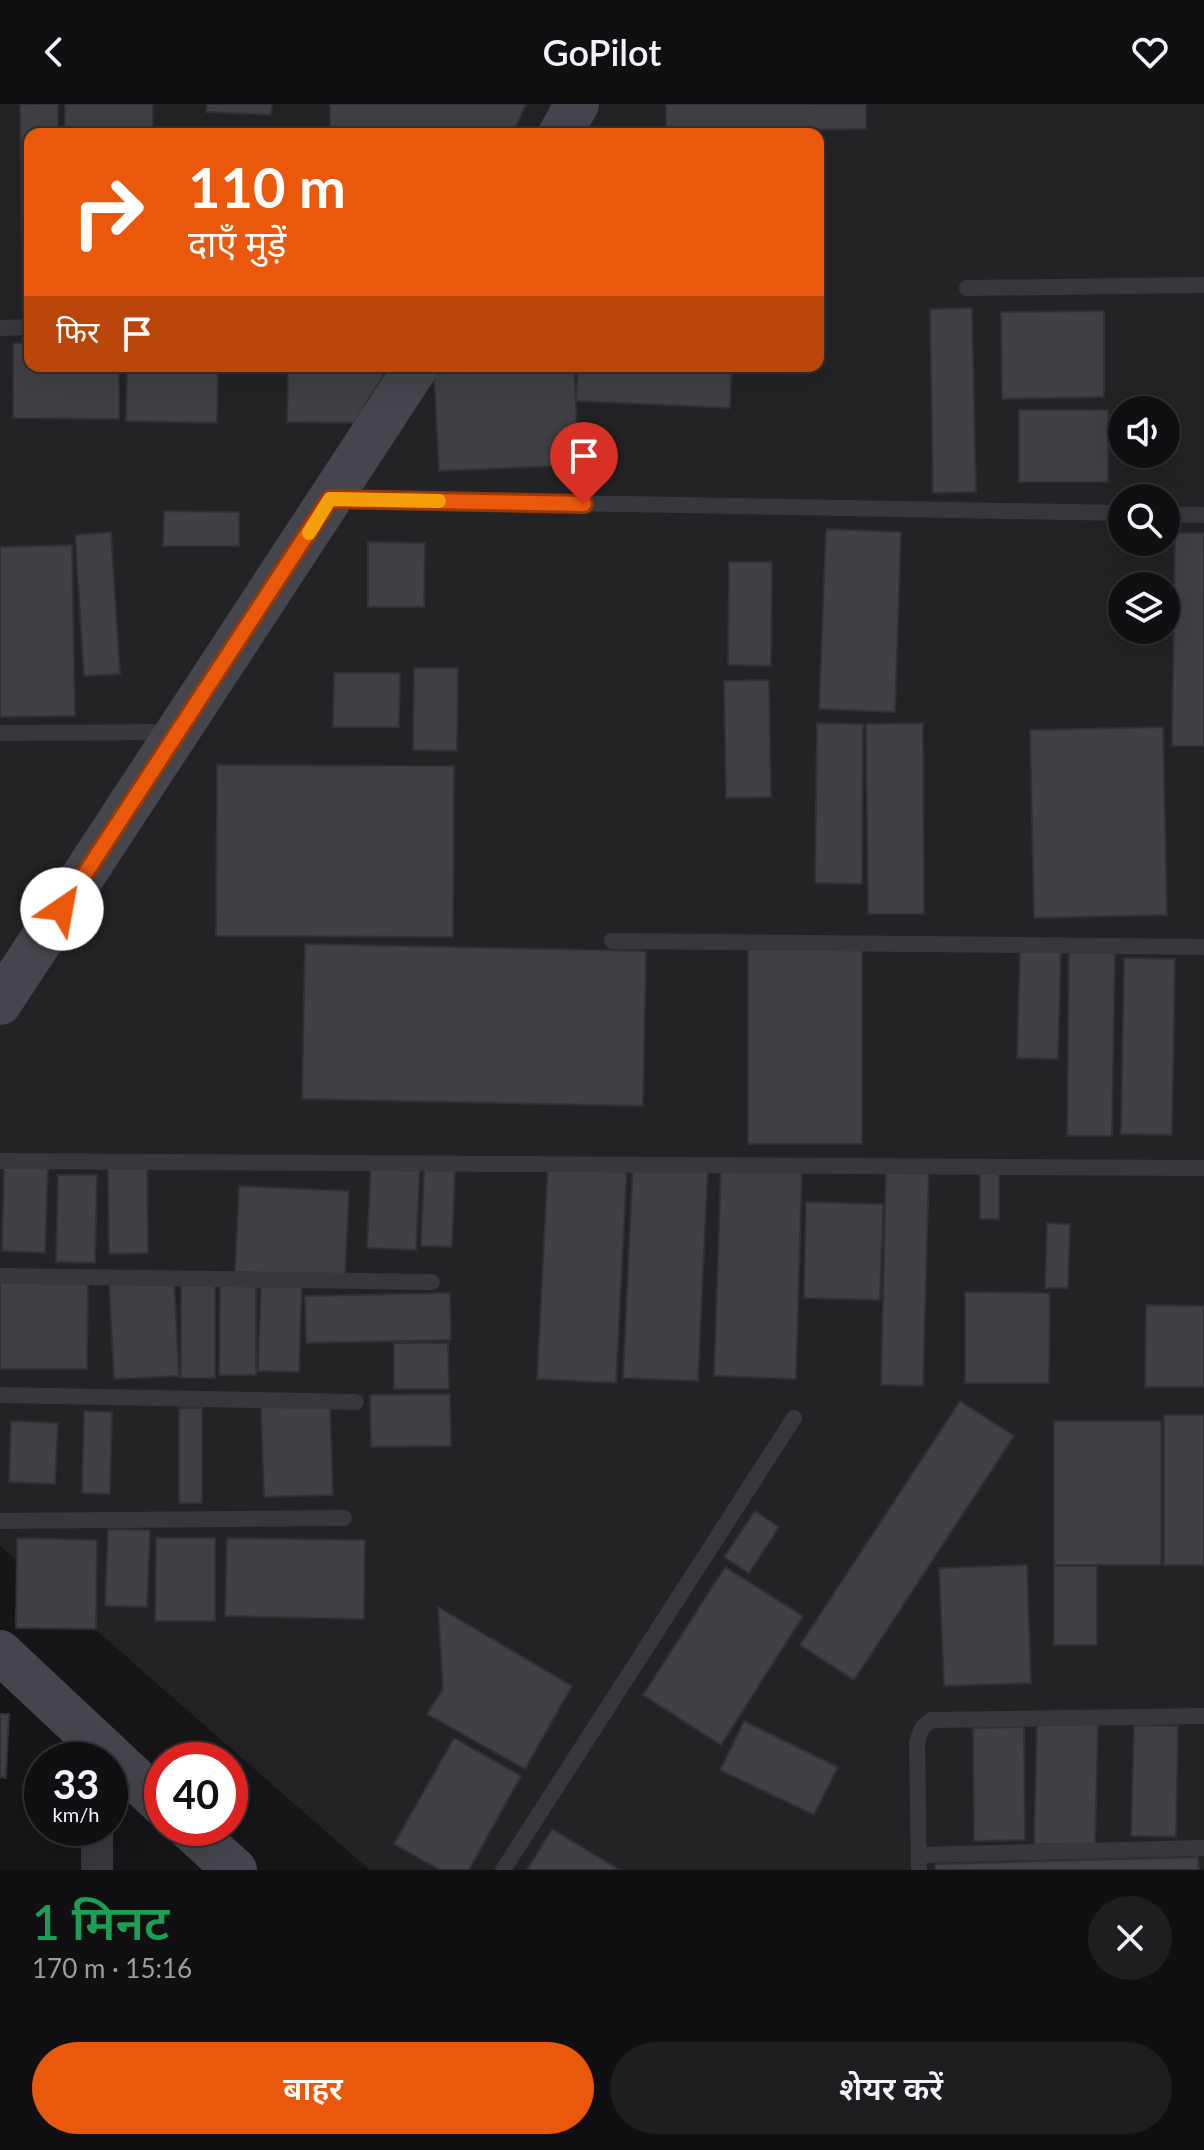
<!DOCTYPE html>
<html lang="hi">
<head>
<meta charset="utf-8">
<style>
  :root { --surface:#101012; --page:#1e1e20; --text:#f1f3f6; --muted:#9c9d9f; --line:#303032; --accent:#ea580c }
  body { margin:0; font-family:Lato,"Noto Sans Devanagari",sans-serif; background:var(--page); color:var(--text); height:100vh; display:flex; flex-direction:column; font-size:30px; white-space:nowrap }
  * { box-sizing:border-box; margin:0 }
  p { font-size:26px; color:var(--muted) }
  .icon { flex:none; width:44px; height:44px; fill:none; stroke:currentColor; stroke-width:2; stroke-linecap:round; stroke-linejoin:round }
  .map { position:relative; height:1766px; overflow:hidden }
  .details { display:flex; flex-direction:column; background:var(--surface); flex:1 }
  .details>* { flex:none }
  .hud { position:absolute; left:24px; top:24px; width:800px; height:244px; border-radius:16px; box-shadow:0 8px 32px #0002,0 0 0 2px var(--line); background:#ea580c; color:#fff; overflow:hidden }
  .controls { position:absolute; left:1108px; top:292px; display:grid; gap:16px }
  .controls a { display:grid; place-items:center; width:72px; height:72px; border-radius:50%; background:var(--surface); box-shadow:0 8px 32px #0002,0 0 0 2px var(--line); font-size:40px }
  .speed { position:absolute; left:24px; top:1638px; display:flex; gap:16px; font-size:40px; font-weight:700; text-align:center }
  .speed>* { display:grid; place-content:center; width:104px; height:104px; border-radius:50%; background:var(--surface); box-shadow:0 8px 32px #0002,0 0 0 2px var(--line); line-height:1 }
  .speed small { font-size:20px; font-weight:400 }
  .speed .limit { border:12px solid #d22; background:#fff; color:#111 }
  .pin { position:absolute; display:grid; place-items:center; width:68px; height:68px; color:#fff; margin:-82px -34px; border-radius:50% 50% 50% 0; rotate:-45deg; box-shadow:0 0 8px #0007 }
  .pin .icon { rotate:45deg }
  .me { position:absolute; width:88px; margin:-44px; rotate:33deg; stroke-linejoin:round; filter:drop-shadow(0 0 6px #0008) }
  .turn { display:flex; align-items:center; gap:28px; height:168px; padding:0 32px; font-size:36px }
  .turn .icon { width:104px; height:104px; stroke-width:2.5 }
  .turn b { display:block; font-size:56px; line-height:68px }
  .then { display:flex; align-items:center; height:76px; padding:0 32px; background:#0003; gap:16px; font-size:30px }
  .round { display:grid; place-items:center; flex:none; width:84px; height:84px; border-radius:42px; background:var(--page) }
  .overview { display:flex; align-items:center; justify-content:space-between; height:136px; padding:0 32px }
  h1 { font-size:48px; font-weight:600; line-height:60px; color:#1e9e55 }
  .primary-button { display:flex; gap:16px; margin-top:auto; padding:16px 32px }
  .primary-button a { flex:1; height:92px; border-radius:48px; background:var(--accent); color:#fff; font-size:32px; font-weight:600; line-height:92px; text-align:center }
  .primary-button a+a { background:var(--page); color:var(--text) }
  header { display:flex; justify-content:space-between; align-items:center; height:104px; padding:0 32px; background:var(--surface); font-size:36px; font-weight:600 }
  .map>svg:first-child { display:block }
  .built { fill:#232225; fill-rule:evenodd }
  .building { fill:#414145; stroke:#313034; stroke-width:2 }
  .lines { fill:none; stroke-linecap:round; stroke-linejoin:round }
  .lane { stroke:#37383d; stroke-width:16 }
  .street { stroke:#37383d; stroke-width:32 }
  .secondary { stroke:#45464d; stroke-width:44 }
  .route-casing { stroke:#983908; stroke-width:20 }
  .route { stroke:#ea580c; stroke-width:14 }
  .slow { stroke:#f59e0b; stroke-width:14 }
</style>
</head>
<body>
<header><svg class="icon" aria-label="back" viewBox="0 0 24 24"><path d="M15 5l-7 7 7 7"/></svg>GoPilot<svg class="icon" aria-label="heart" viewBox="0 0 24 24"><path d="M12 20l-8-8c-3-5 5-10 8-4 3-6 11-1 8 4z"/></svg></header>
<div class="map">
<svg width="1204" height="1766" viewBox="0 0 1204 1766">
  <rect width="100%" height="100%" fill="#161618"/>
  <path class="built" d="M0,0H1204V1766H370L0,1442ZM30,30H818V262H30ZM1122,306H1166V350H1122ZM1122,394H1166V438H1122ZM1122,482H1166V526H1122Z"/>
  <g class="building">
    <polygon points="20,0 58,0 58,30 30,30 30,141 22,141"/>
    <rect x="65" y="0" width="88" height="30"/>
    <polygon points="207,0 272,0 271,11 206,8"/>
    <polygon points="330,0 526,0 513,30 330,30"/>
    <polygon points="666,0 866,0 866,25 666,28"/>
    <polygon points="972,204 976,388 933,389 930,205"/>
    <polygon points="1104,207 1104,293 1002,295 1001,208"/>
    <polygon points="13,239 30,239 30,262 119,262 119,315 13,314"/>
    <polygon points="127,262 218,262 217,319 126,317"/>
    <polygon points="288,262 389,262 354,319 287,318"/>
    <polygon points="542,262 574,262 579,361 439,367 434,270"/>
    <polygon points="578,262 732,262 730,304 576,297"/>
    <rect x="1019" y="306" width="89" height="72"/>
    <polygon points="164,407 239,408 239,442 163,442"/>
    <polygon points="826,425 901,428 895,608 819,605"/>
    <polygon points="111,428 120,570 84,572 75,431"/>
    <polygon points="1175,429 1204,429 1204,642 1172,642"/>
    <polygon points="368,438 425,439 424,503 368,503"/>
    <polygon points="72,441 75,612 0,613 0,443"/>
    <polygon points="729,458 772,458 771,562 728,561"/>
    <polygon points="414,564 458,564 457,647 413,646"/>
    <polygon points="334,569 400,569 399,623 333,623"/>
    <polygon points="769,576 771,693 726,694 724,577"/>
    <polygon points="817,619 863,620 862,780 815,779"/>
    <polygon points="923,619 924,810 868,810 866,620"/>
    <polygon points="1163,623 1167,811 1034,814 1030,626"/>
    <polygon points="217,661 454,662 453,833 216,832"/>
    <polygon points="305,840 646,847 643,1002 302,995"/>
    <rect x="748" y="840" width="114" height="200"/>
    <polygon points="1020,842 1061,844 1058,955 1017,954"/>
    <polygon points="1069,845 1115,845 1112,1032 1067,1032"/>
    <polygon points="1124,854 1175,855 1172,1031 1121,1030"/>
    <polygon points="371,1057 420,1059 416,1146 367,1144"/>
    <polygon points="633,1057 708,1061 698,1277 623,1274"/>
    <polygon points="548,1058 627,1062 616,1279 537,1275"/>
    <polygon points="147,1060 148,1149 109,1150 108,1061"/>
    <polygon points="4,1061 48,1063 45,1149 2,1147"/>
    <polygon points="721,1063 802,1065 796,1275 714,1272"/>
    <polygon points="886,1063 929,1064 923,1282 881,1281"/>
    <polygon points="424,1065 455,1066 452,1143 421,1142"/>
    <rect x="980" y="1067" width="19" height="48"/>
    <polygon points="58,1071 97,1071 95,1159 56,1158"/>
    <polygon points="239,1082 349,1087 345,1173 235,1168"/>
    <polygon points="806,1098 883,1100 880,1196 804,1194"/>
    <polygon points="1047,1119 1070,1120 1068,1184 1045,1184"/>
    <polygon points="174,1176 179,1272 114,1275 109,1179"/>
    <rect x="181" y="1176" width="34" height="98"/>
    <polygon points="261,1177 302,1178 299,1268 258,1267"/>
    <polygon points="0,1178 88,1178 87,1265 0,1265"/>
    <polygon points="220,1178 256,1178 256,1271 219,1271"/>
    <polygon points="965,1188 1050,1189 1049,1279 965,1279"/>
    <polygon points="450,1189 451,1236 306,1239 305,1192"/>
    <polygon points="1146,1201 1204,1202 1204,1283 1145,1283"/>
    <polygon points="394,1239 448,1239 449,1285 394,1285"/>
    <polygon points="450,1290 451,1342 371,1343 370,1291"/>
    <polygon points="960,1297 1014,1332 854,1576 800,1541"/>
    <polygon points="330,1301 333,1391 264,1393 261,1303"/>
    <rect x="179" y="1304" width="23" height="95"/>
    <polygon points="84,1307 112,1308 110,1390 82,1389"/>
    <rect x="1164" y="1311" width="40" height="150"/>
    <polygon points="11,1317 58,1319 55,1380 9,1378"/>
    <rect x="1054" y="1317" width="107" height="144"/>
    <polygon points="755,1407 779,1423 749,1469 724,1453"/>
    <polygon points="108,1425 150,1426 147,1503 105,1502"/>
    <polygon points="17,1434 97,1436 96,1525 16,1524"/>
    <polygon points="156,1434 215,1434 215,1517 155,1517"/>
    <polygon points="227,1434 365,1436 364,1515 225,1512"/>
    <polygon points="1027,1461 1031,1579 944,1582 939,1464"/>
    <rect x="1054" y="1462" width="43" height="79"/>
    <polygon points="725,1463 803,1512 721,1641 643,1591"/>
    <polygon points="438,1503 572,1582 525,1665 427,1610 443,1585"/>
    <polygon points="0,1610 9,1610 6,1674 0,1673"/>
    <polygon points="744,1617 838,1663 814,1711 720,1666"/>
    <polygon points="1037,1618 1098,1620 1095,1741 1034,1740"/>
    <polygon points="1134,1621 1178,1622 1176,1733 1131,1732"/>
    <polygon points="1024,1623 1025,1736 974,1737 973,1624"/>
    <polygon points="454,1634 521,1672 469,1766 440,1766 394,1740"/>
    <polygon points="552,1725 620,1766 527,1766"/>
    <polygon points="1198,1753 1199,1766 935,1766 935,1760"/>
  </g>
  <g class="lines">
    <g class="lane">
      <polyline points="967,184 1204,181"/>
      <polyline points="0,224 30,223"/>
      <polyline points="336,395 1122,409"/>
      <polyline points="1166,410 1204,411"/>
      <polyline points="0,629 173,628"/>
      <polyline points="612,837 1204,843"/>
      <polyline points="0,1057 1204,1064"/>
      <polyline points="0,1172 432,1178"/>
      <polyline points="0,1291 356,1298"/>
      <polyline points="0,1417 344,1414"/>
      <polyline points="919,1751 1204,1744"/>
      <polyline points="503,1766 794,1314"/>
      <polyline points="919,1766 917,1638 922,1624 931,1616 1204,1612"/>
    </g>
    <polyline class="street" points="97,1724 97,1766"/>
    <g class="secondary">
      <polyline points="560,30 577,0"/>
      <polyline points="0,899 417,262"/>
      <polyline points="0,1548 162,1700"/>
      <polyline points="189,1724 235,1766"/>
    </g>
  </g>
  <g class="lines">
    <defs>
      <polyline id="route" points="62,805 330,395 584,400"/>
    </defs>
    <use href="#route" class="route-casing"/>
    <use href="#route" class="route"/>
    <polyline class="slow" points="309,429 330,395 439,397"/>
  </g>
</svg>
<div class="controls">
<a><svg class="icon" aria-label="sound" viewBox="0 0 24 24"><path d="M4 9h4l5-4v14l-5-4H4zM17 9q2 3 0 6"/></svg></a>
<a><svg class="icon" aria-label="search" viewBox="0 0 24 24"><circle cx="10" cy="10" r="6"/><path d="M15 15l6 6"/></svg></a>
<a><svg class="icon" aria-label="layers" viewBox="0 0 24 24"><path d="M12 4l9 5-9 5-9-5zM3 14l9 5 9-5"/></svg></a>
</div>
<div class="speed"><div>33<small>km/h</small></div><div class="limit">40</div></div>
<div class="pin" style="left:584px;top:400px;background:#d93025"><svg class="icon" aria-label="arrive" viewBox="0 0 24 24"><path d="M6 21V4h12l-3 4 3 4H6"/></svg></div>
<svg class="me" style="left:62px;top:805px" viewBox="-20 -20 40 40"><circle r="19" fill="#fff"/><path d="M0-13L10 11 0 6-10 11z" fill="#ea580c"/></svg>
<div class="hud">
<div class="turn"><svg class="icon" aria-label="right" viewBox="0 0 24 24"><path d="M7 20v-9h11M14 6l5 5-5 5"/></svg><div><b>110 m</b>दाएँ मुड़ें</div></div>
<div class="then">फिर<svg class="icon" aria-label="arrive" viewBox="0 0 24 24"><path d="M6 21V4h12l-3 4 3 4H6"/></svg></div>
</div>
</div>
<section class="details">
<div class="overview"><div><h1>1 मिनट</h1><p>170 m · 15:16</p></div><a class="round"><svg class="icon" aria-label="close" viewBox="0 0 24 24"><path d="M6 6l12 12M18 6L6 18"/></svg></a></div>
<div class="primary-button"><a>बाहर</a><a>शेयर करें</a></div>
</section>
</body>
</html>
